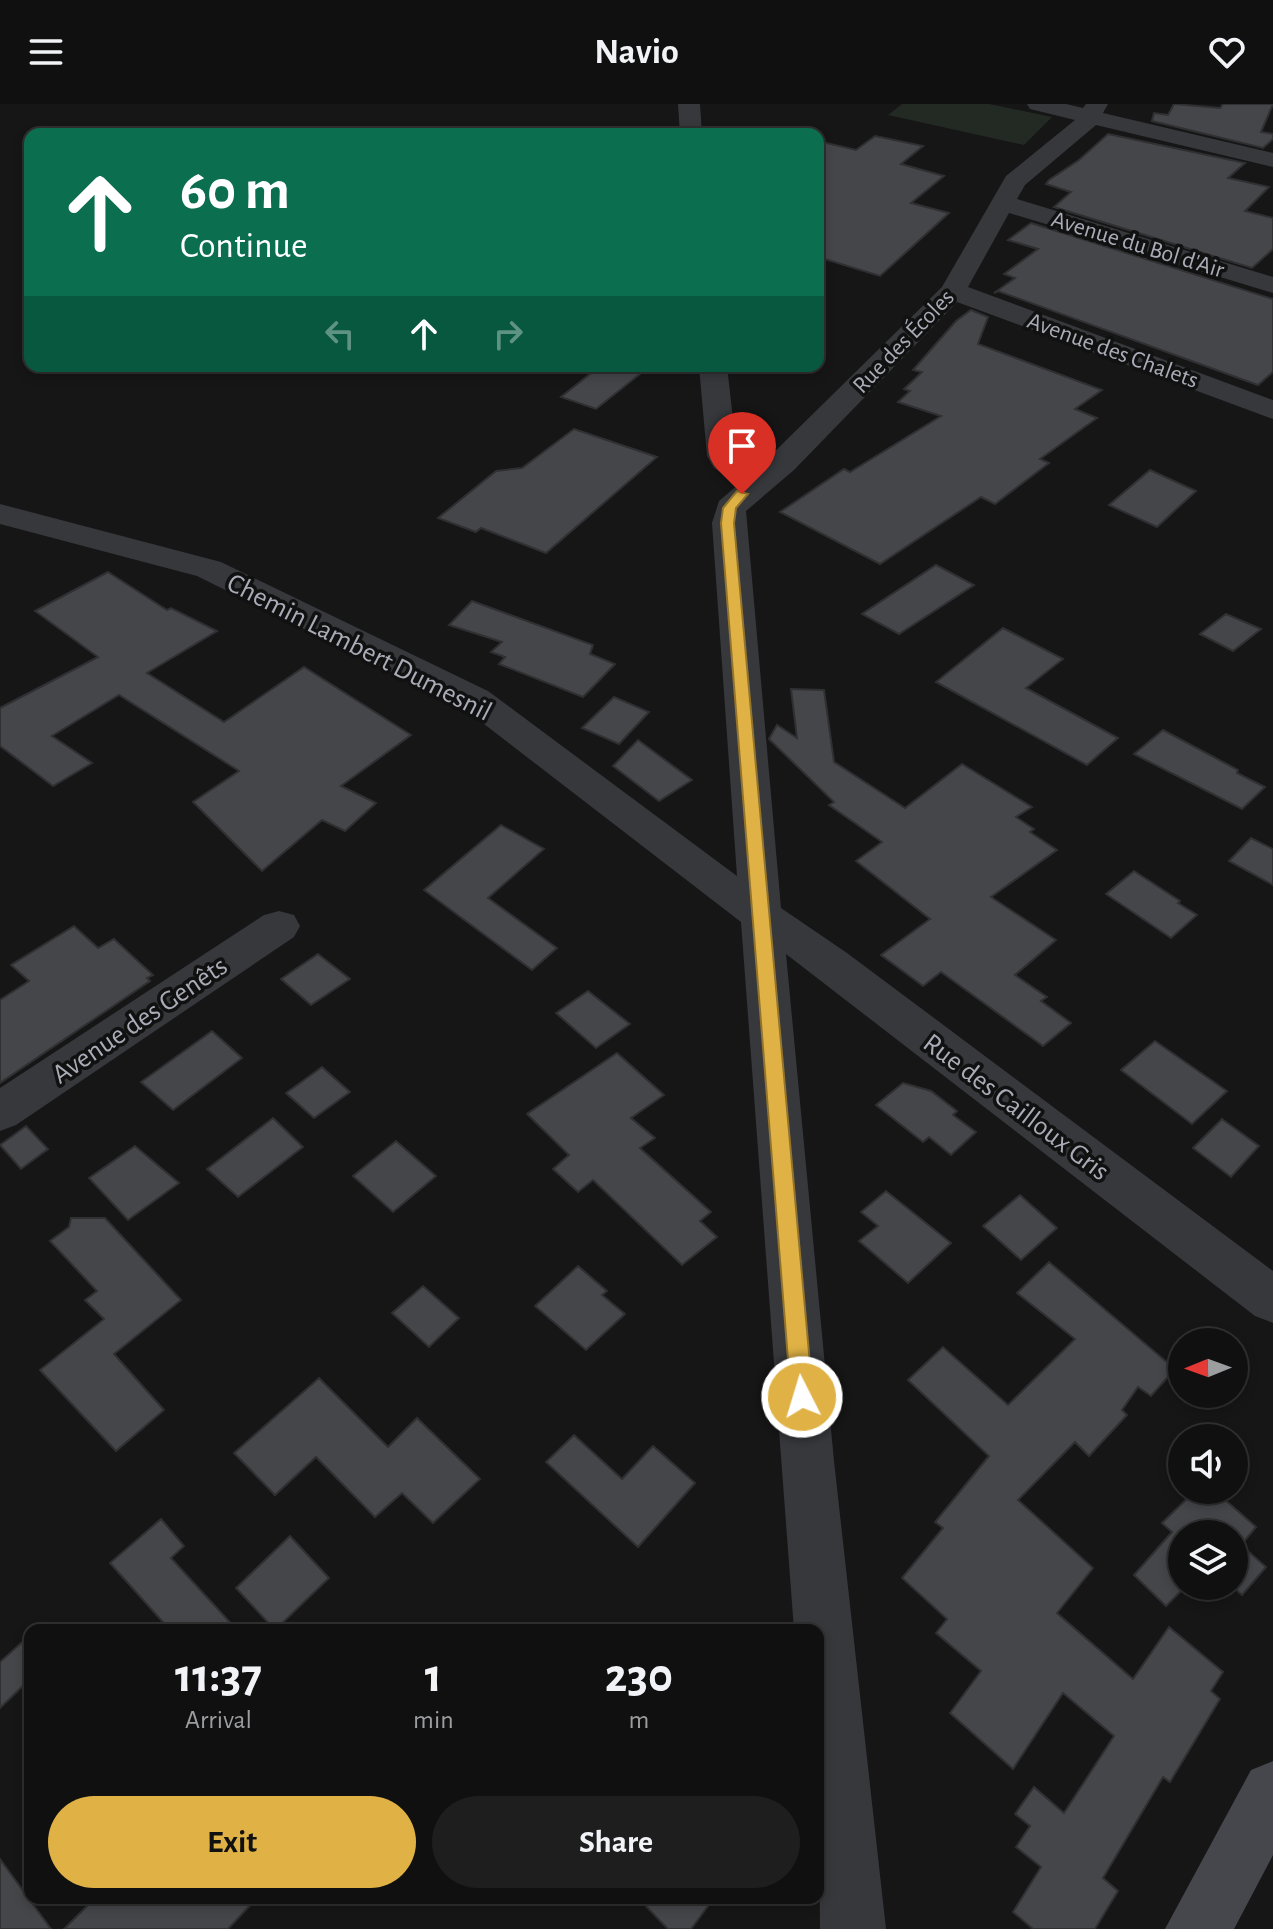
<!DOCTYPE html>
<html lang="en">
<head>
<meta charset="utf-8">
<style>
  :root { --surface:#101011; --page:#1e1e1f; --text:#f1f3f6; --muted:#9c9d9f; --line:#303031; --accent:#e0b245 }
  body { margin:0; font-family:"Alegreya Sans",sans-serif; background:var(--page); color:var(--text); height:100vh; display:flex; flex-direction:column; font-size:30px; white-space:nowrap }
  * { box-sizing:border-box; margin:0 }
  p { font-size:26px; color:var(--muted) }
  .icon { flex:none; width:44px; height:44px; fill:none; stroke:currentColor; stroke-width:2; stroke-linecap:round; stroke-linejoin:round }
  .map { position:relative; flex:1; overflow:hidden }
  .panel { position:absolute; left:24px; top:1520px; width:800px; height:280px; display:flex; flex-direction:column; background:var(--surface); border-radius:16px; box-shadow:0 4px 12px #0003,0 0 0 2px var(--line) }
  .panel>* { flex:none }
  .banner { position:absolute; left:24px; top:24px; width:800px; height:244px; border-radius:16px; box-shadow:0 4px 12px #0003,0 0 0 2px var(--line); background:#0b6e4f; color:#fff; overflow:hidden }
  .needle { width:52px; rotate:269deg }
  .controls { position:absolute; left:1168px; top:1224px; display:grid; gap:16px }
  .controls a { display:grid; place-items:center; width:80px; height:80px; border-radius:50%; background:var(--surface); box-shadow:0 4px 12px #0003,0 0 0 2px var(--line); font-size:40px }
  .pin { position:absolute; display:grid; place-items:center; width:68px; height:68px; color:#fff; margin:-82px -34px; border-radius:50% 50% 50% 0; rotate:-45deg; box-shadow:0 0 8px #0007 }
  .pin .icon { rotate:45deg }
  .me { position:absolute; width:88px; margin:-44px; rotate:355deg; stroke-linejoin:round; filter:drop-shadow(0 0 6px #0008) }
  .turn { display:flex; align-items:center; gap:28px; height:168px; padding:0 24px; font-size:36px }
  .turn .icon { width:104px; height:104px; stroke-width:2.5 }
  .turn b { display:block; font-size:56px; line-height:68px }
  .lanes { display:flex; align-items:center; height:76px; padding:0 24px; background:#0003; justify-content:center; gap:40px; direction:ltr }
  .lanes .off { opacity:.35 }
  .eta { display:flex; justify-content:space-evenly; align-items:center; height:136px; text-align:center }
  .eta b { font-size:48px; font-weight:700; line-height:56px }
  .cta { display:flex; gap:16px; margin-top:auto; padding:16px 24px }
  .cta a { flex:1; height:92px; border-radius:48px; background:var(--accent); color:#111; font-size:32px; font-weight:700; line-height:92px; text-align:center }
  .cta a+a { background:var(--page); color:var(--text) }
  header { display:flex; justify-content:space-between; align-items:center; height:104px; padding:0 24px; background:var(--surface); font-size:36px; font-weight:700 }
  .map>svg:first-child { display:block }
  .green { fill:#222a23 }
  .building { fill:#45464a; stroke:#303033; stroke-width:2 }
  .lines { fill:none; stroke-linecap:round; stroke-linejoin:round }
  .street { fill:#37383c; fill-rule:evenodd }
  .secondary { fill:#45474c; fill-rule:evenodd }
  .route { fill:#e0b245; stroke:#92742d; stroke-width:2 }
  .labels { text-anchor:middle; stroke-width:7; stroke-linejoin:round; paint-order:stroke }
  .far-street-label { font-size:24px; fill:#a9acb6; stroke:#111112 }
  .street-label { font-size:28px; fill:#a9acb6; stroke:#111112 }
</style>
</head>
<body>
<header><svg class="icon" aria-label="menu" viewBox="0 0 24 24"><path d="M4 6h16M4 12h16M4 18h16"/></svg>Navio<svg class="icon" aria-label="heart" viewBox="0 0 24 24"><path d="M12 20l-8-8c-3-5 5-10 8-4 3-6 11-1 8 4z"/></svg></header>
<div class="map">
<svg width="1273" height="1825" viewBox="0 0 1273 1825">
  <rect width="100%" height="100%" fill="#161617"/>
  <polygon class="green" points="902,0 989,0 1052,13 1024,41 888,11"/>
  <g class="building">
    <polygon points="1174,0 1220,4 1223,0 1273,0 1261,28 1273,30 1273,35 1263,44 1152,17 1154,9 1168,11"/>
    <polygon points="1108,30 1245,59 1228,74 1269,83 1245,107 1273,114 1273,145 1252,164 1054,103 1071,88 1046,80 1049,76 1079,56"/>
    <polygon points="875,32 923,42 901,60 944,72 911,99 949,109 880,172 818,153 818,37 856,46"/>
    <polygon points="1031,119 1273,195 1273,268 1258,281 998,187 994,189 1015,174 1004,170 1038,145 1008,136"/>
    <polygon points="971,206 988,213 978,240 1102,286 1075,305 1097,314 1040,355 1049,359 995,400 981,393 880,460 780,408 844,365 850,368 941,312 898,298 910,287 904,285 922,268 913,266 956,217"/>
    <polygon points="600,262 650,262 596,305 561,293"/>
    <polygon points="574,325 657,353 546,449 481,424 476,428 438,414 496,367 522,364"/>
    <polygon points="1150,366 1196,387 1157,423 1109,401"/>
    <polygon points="936,461 974,481 899,530 862,510"/>
    <polygon points="108,468 167,506 171,504 217,527 147,569 224,618 304,563 411,631 341,682 376,699 345,727 322,716 262,767 193,698 239,667 119,591 52,632 92,659 53,682 0,642 0,604 98,553 35,507"/>
    <polygon points="472,497 593,541 590,550 615,560 583,593 499,560 505,553 491,548 502,538 449,521"/>
    <polygon points="1226,510 1261,525 1233,547 1200,530"/>
    <polygon points="1003,524 1063,555 1026,584 1118,634 1087,661 936,578"/>
    <polygon points="791,585 824,586 834,658 905,704 962,660 1032,703 1016,713 1034,725 1030,728 1057,746 991,793 1056,836 1015,871 1047,893 1041,897 1071,919 1043,942 941,868 923,882 881,851 930,815 856,757 882,738 829,701 834,698 769,635 777,621 797,634"/>
    <polygon points="614,593 649,608 619,640 582,624"/>
    <polygon points="1163,626 1238,666 1237,669 1265,683 1242,705 1134,650"/>
    <polygon points="638,636 692,676 659,697 613,662"/>
    <polygon points="501,721 544,745 488,794 557,844 532,866 424,786"/>
    <polygon points="1251,734 1273,745 1273,781 1229,757"/>
    <polygon points="1134,767 1180,797 1178,799 1197,811 1171,834 1106,790"/>
    <polygon points="74,822 98,844 114,835 153,871 147,874 150,877 0,979 0,896 29,877 11,861"/>
    <polygon points="318,850 350,875 311,901 281,875"/>
    <polygon points="588,887 630,920 596,944 556,909"/>
    <polygon points="212,927 242,954 173,1006 141,978"/>
    <polygon points="1155,937 1227,987 1192,1020 1121,966"/>
    <polygon points="617,949 664,991 631,1014 655,1034 640,1044 711,1108 700,1117 717,1133 682,1161 593,1076 578,1088 553,1065 569,1051 527,1010"/>
    <polygon points="322,963 350,988 314,1014 286,989"/>
    <polygon points="903,979 931,987 957,1007 953,1011 976,1028 951,1051 929,1033 923,1038 876,1001"/>
    <polygon points="273,1014 303,1043 238,1093 207,1065"/>
    <polygon points="1222,1015 1259,1042 1231,1073 1193,1044"/>
    <polygon points="26,1022 48,1045 21,1065 0,1041"/>
    <polygon points="396,1037 436,1072 393,1108 353,1072"/>
    <polygon points="135,1042 179,1079 128,1116 89,1074"/>
    <polygon points="886,1087 951,1139 908,1179 859,1137 878,1122 861,1108"/>
    <polygon points="1020,1091 1057,1124 1021,1156 983,1122"/>
    <polygon points="71,1114 105,1114 181,1196 114,1250 164,1306 116,1347 40,1266 104,1215 85,1196 97,1187 50,1137 69,1123"/>
    <polygon points="1049,1158 1175,1265 1151,1292 1138,1283 1122,1306 1127,1311 1089,1352 1075,1338 1018,1396 1093,1464 1057,1509 1133,1575 1169,1523 1223,1568 1211,1587 1220,1595 1170,1678 1163,1673 1103,1774 1118,1787 1095,1825 1033,1825 1013,1808 1041,1763 1016,1743 1030,1722 1015,1710 1034,1683 1064,1709 1114,1632 1063,1589 1013,1665 950,1609 981,1567 936,1529 947,1515 902,1474 943,1424 935,1418 989,1352 908,1276 943,1243 1008,1301 1075,1235 1017,1189"/>
    <polygon points="578,1162 607,1187 602,1191 625,1210 586,1246 535,1202"/>
    <polygon points="423,1182 459,1214 429,1243 392,1209"/>
    <polygon points="319,1274 388,1343 417,1314 480,1375 433,1419 402,1389 375,1413 316,1353 275,1391 234,1349"/>
    <polygon points="574,1331 622,1375 653,1342 695,1379 638,1443 546,1358"/>
    <polygon points="1196,1386 1214,1386 1256,1423 1241,1441 1266,1463 1242,1491 1232,1482 1234,1430 1182,1430 1182,1482 1186,1482 1166,1502 1134,1471 1172,1428 1162,1419"/>
    <polygon points="161,1415 184,1442 171,1454 237,1526 170,1526 110,1459"/>
    <polygon points="290,1432 329,1474 275,1526 236,1484"/>
    <polygon points="30,1531 30,1575 0,1604 0,1558"/>
    <polygon points="0,1755 51,1825 0,1825"/>
    <polygon points="95,1794 257,1794 228,1825 64,1825"/>
    <polygon points="638,1794 714,1794 691,1825 668,1825"/>
  </g>
  <g class="lines">
    <g class="street">
      <polygon points="678,0 700,0 702,30 680,30"/>
      <polygon points="1027,0 1066,0 1083,4 1086,0 1108,0 1103,9 1273,49 1273,63 1096,21 1025,81 1017,95 1273,173 1273,189 1009,109 968,183 1273,296 1273,315 957,198 794,366 746,407 781,804 847,849 1273,1167 1273,1219 1255,1212 786,850 834,1357 886,1825 820,1825 818,1526 794,1526 741,818 462,603 197,472 0,420 0,400 221,458 488,587 737,772 712,419 719,397 739,380 714,364 707,352 699,262 727,262 737,351 758,364 942,183 1006,72 1075,16 1030,5"/>
      <polygon points="279,807 294,811 300,822 294,833 16,1021 0,1027 0,984 264,811"/>
    </g>
    <polygon class="secondary" points="1273,1657 1273,1751 1234,1825 1165,1825 1251,1666"/>
  </g>
  <polygon class="route" points="737,387 748,390 736,404 734,419 813,1293 810,1301 802,1304 794,1301 791,1293 721,419 723,404"/>
  <g class="labels">
    <g class="far-street-label">
      <text transform="translate(1138 140) rotate(17)" y="8">Avenue du Bol d'Air</text>
      <text transform="translate(903 237) rotate(-46)" y="8">Rue des Écoles</text>
      <text transform="translate(1113 246) rotate(20)" y="8">Avenue des Chalets</text>
    </g>
    <g class="street-label">
      <text transform="translate(360 542) rotate(27)" y="10">Chemin Lambert Dumesnil</text>
      <text transform="translate(139 915) rotate(-34)" y="10">Avenue des Genêts</text>
      <text transform="translate(1017 1002) rotate(37)" y="10">Rue des Cailloux Gris</text>
    </g>
  </g>
</svg>
<div class="controls">
<a><svg class="needle" viewBox="-14 -14 28 28"><path d="M0-13l5 13h-10z" fill="#e53935"/><path d="M0 13l5-13h-10z" fill="#9c9d9f"/></svg></a>
<a><svg class="icon" aria-label="sound" viewBox="0 0 24 24"><path d="M4 9h4l5-4v14l-5-4H4zM17 9q2 3 0 6"/></svg></a>
<a><svg class="icon" aria-label="layers" viewBox="0 0 24 24"><path d="M12 4l9 5-9 5-9-5zM3 14l9 5 9-5"/></svg></a>
</div>
<div class="pin" style="left:742px;top:390px;background:#d93025"><svg class="icon" aria-label="arrive" viewBox="0 0 24 24"><path d="M6 21V4h12l-3 4 3 4H6"/></svg></div>
<svg class="me" style="left:802px;top:1293px" viewBox="-20 -20 40 40"><circle r="17" fill="#e0b245" stroke="#fff" stroke-width="3"/><path d="M0-11L8 9 0 5-8 9z" fill="#fff"/></svg>
<div class="banner">
<div class="turn"><svg class="icon" aria-label="ahead" viewBox="0 0 24 24"><path d="M12 20V5M6 11l6-6 6 6"/></svg><div><b>60 m</b>Continue</div></div>
<div class="lanes"><svg class="icon off" aria-label="left" viewBox="0 0 24 24"><path d="M17 20v-9H6M10 6l-5 5 5 5"/></svg><svg class="icon" aria-label="ahead" viewBox="0 0 24 24"><path d="M12 20V5M6 11l6-6 6 6"/></svg><svg class="icon off" aria-label="right" viewBox="0 0 24 24"><path d="M7 20v-9h11M14 6l5 5-5 5"/></svg></div>
</div>
<section class="panel">
<div class="eta">
<div><b>11:37</b><p>Arrival</p></div>
<div><b>1</b><p>min</p></div>
<div><b>230</b><p>m</p></div>
</div>
<div class="cta"><a>Exit</a><a>Share</a></div>
</section>
</div>
</body>
</html>
